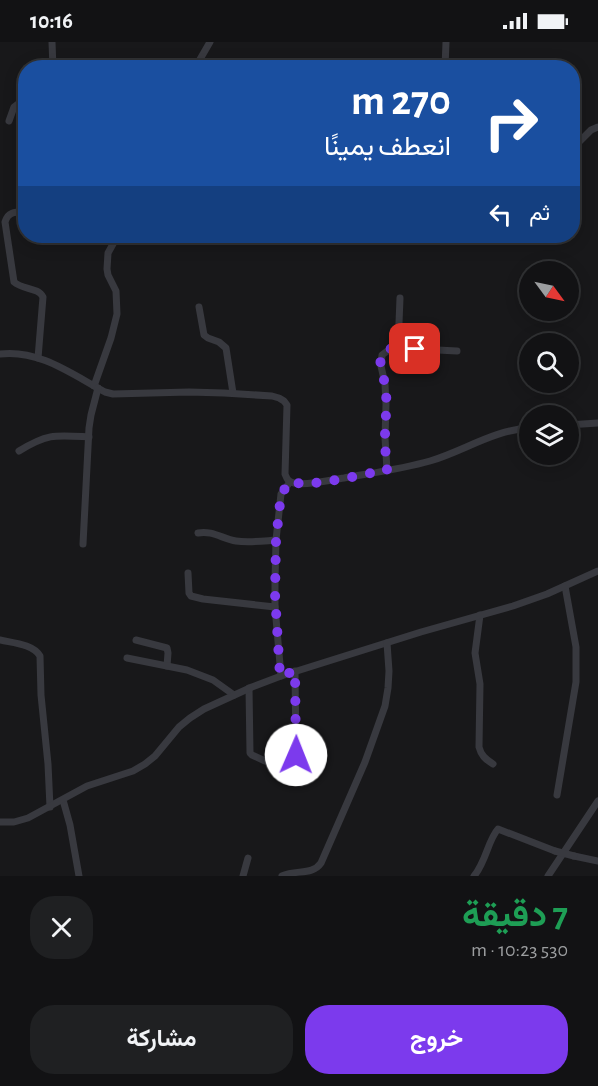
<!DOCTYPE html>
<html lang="ar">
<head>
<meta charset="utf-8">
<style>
  :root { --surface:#121214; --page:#1f2022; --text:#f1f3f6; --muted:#9c9ea0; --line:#313234; --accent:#7c3aed }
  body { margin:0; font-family:"Alegreya Sans",Vazirmatn,sans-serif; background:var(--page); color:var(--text); direction:rtl; height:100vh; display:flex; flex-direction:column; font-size:22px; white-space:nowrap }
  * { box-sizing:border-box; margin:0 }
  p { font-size:20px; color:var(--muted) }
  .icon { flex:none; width:33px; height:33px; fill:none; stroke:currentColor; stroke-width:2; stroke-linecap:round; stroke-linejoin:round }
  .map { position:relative; height:834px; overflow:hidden; direction:ltr }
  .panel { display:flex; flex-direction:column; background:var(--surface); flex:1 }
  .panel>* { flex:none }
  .top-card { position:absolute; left:18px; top:18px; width:562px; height:183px; border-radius:24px; box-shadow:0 3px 15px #0003,0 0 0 2px var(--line); direction:rtl; background:#1a4fa0; color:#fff; overflow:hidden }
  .needle { width:39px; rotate:123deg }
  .tools { position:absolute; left:519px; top:219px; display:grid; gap:12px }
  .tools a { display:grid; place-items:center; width:60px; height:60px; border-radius:50%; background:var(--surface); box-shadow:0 3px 15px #0003,0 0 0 2px var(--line); font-size:30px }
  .pin { position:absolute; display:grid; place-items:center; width:51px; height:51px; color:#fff; margin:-26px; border-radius:12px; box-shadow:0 3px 9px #0006 }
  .me { position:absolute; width:66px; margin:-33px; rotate:1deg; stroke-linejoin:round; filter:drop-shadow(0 0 4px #0008) }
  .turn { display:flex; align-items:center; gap:21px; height:126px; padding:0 30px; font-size:27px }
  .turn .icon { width:78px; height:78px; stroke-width:2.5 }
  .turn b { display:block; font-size:42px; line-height:51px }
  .then { display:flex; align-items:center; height:57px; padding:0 30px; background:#0003; gap:12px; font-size:22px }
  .round { display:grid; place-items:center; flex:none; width:63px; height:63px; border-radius:24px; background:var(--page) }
  .headline { display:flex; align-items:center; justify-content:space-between; height:102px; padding:0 30px }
  h1 { font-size:36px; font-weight:700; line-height:45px; color:#1e9e55 }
  .cta { display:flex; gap:12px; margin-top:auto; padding:12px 30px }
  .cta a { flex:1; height:69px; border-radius:24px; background:var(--accent); color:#fff; font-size:24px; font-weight:700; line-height:69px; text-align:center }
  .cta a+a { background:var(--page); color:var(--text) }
  .status { display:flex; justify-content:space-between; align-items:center; height:42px; padding:0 30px; background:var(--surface); direction:ltr }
  .status svg { height:16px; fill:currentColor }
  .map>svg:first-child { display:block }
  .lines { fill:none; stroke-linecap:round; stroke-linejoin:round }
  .minor { stroke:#38393f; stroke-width:7 }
  .minor-bridge { stroke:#38393f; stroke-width:7 }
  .route { stroke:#7c3aed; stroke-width:10; stroke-dasharray:0 18 }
</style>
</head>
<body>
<div class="status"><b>10:16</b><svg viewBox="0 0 49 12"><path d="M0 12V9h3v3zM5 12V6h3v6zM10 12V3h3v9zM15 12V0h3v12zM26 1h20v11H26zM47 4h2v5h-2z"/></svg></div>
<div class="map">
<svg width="598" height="834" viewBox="0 0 598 834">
  <rect width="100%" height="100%" fill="#18181a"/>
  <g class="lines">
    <g class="minor">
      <polyline points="52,0 53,26"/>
      <polyline points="198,26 199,19 210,0"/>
      <polyline points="445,26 446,0"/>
      <polyline points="9,79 14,65 26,56"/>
      <polyline points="573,100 580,99 591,88 598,85"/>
      <path d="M26,170C16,170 8,169 5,180L14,240C23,248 38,245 43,255L38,316"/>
      <polyline points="199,265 204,293 208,296 219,300 226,306 233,351"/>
      <polyline points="398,306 400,256"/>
      <path d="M0,312C39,307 73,333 105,350L113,352L189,350L224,351L272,354L279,356L284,359L287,363L285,432C287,437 288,440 294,441C307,444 330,438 344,436C372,431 402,427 430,419C464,409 493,388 530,386"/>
      <polyline points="94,344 111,296 117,272 116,249 108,233 107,227 108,211 113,202"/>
      <polyline points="568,383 598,381"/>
      <path d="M19,409C48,391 56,393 89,395"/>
      <polyline points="387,428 385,396 386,362 385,342 381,324 382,313 390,307 398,306 457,309"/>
      <path d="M198,491C212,488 223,497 236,499C249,501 263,499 276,498"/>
      <polyline points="83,502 89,386 91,373 98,346"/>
      <polyline points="188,531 189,551 191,554 203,557 275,565"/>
      <path d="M480,573L475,611L480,642L479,705C481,713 485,717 493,722"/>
      <path d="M0,598C13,601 33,602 40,614L41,653L48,722L50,765"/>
      <polyline points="136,598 167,606 168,611 167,624"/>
      <polyline points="127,616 187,628 213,638 234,653"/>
      <polyline points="295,629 296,713"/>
      <polyline points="281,634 275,565 275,539 276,498 281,452 290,440"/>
      <polyline points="249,646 250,711 252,713 265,719"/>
      <polyline points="557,753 576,640 576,605 565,544"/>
      <polyline points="63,758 70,783 79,834"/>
      <polyline points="0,780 14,780 28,776 87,744 133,729 145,722 155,714 179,685 190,676 204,667 252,645 281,634 421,590 513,564 547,552 598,529"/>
      <polyline points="574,814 598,819"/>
      <polyline points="243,834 248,816"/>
      <path d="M282,834C296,827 312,834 321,821L365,720L385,664L388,646L389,629L387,601"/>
      <path d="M474,834C486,820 488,798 498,787L555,809"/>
      <polyline points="548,834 598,759"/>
    </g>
    <polyline class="minor-bridge" points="555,809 574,814"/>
  </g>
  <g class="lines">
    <path class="route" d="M296,713L295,629L280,634L275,552L276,498L281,452L290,440C311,446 363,432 387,428C386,417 385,406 385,395C385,378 388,360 385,343C384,334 376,319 384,311C391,303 406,306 415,307"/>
  </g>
</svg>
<div class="tools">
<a><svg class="needle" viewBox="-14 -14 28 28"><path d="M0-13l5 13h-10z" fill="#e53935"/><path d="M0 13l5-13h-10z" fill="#9c9ea0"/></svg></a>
<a><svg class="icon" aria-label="search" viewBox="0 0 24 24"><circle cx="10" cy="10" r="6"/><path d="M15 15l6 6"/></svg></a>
<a><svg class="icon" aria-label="layers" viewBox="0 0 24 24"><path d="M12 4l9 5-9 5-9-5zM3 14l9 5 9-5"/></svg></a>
</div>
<div class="pin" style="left:415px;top:307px;background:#d93025"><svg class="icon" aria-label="arrive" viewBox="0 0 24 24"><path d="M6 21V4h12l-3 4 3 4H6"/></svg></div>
<svg class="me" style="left:296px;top:713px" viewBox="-20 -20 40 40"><circle r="19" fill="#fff"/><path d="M0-13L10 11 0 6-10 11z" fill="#7c3aed"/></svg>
<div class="top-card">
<div class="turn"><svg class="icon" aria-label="right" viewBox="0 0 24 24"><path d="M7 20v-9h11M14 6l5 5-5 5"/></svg><div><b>270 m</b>انعطف يمينًا</div></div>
<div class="then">ثم<svg class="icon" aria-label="left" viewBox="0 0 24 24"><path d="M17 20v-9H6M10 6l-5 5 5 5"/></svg></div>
</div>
</div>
<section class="panel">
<div class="headline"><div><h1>7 دقيقة</h1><p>530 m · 10:23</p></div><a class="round"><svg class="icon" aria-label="close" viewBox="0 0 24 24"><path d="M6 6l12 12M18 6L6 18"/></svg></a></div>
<div class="cta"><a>خروج</a><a>مشاركة</a></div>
</section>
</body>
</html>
